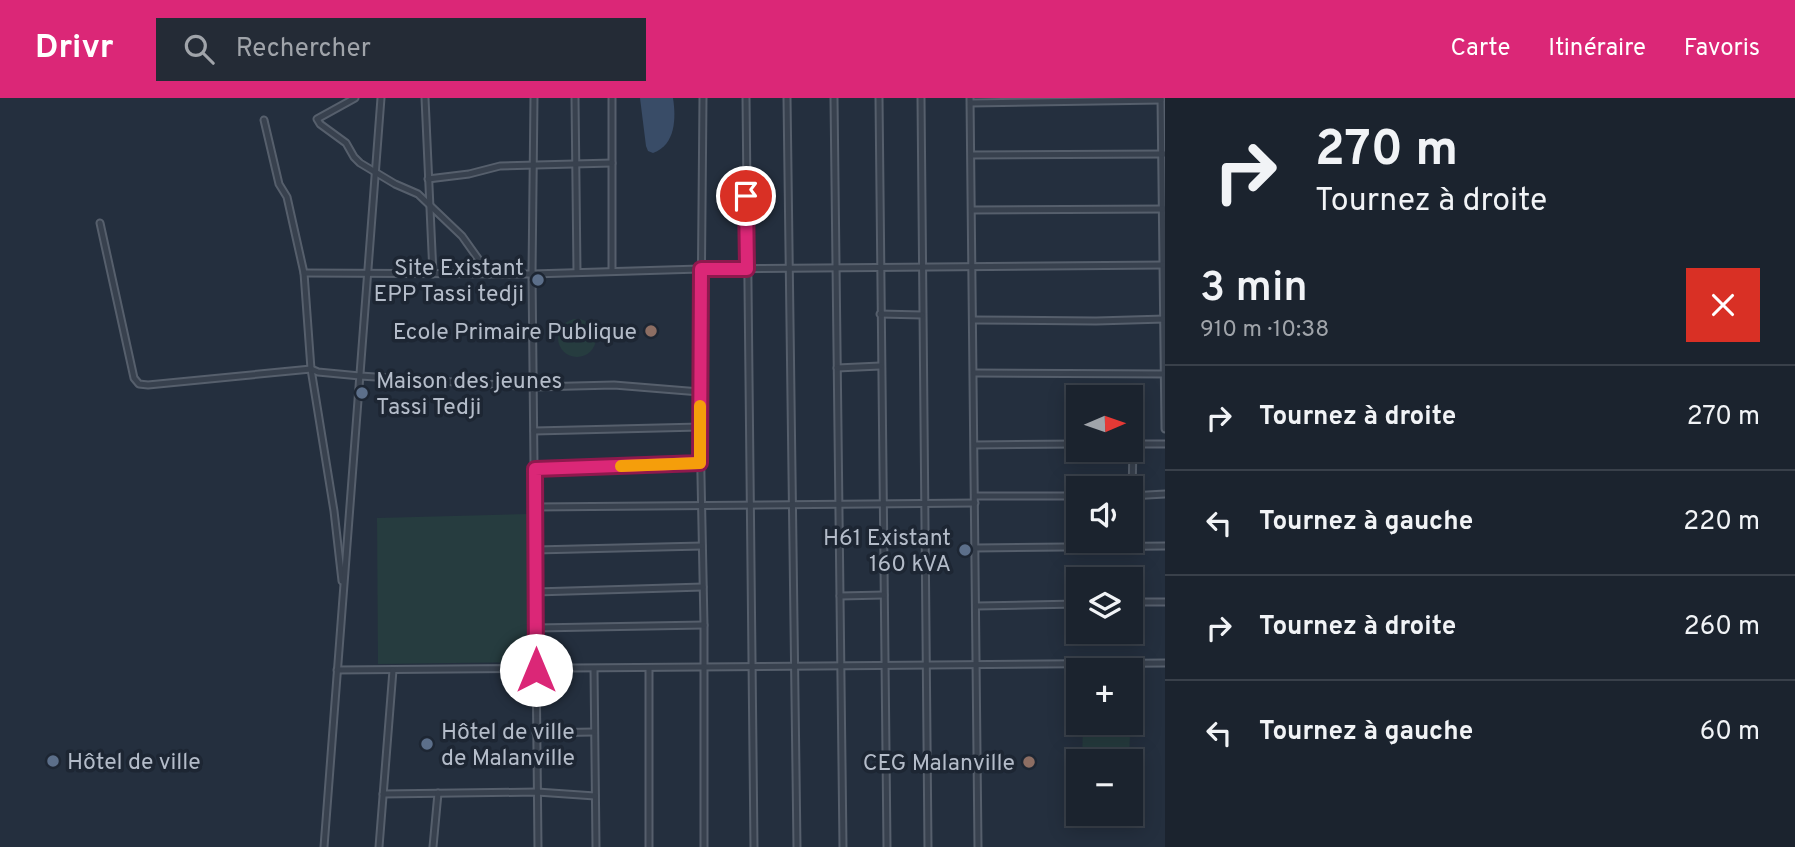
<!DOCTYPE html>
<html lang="fr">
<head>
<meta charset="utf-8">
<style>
  :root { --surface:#1b232e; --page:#242b36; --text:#f1f3f6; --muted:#a0a4aa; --line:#39404a; --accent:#db2777 }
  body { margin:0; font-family:Overpass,sans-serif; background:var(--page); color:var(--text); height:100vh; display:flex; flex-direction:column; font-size:26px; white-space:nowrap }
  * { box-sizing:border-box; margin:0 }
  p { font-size:23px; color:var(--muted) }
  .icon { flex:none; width:38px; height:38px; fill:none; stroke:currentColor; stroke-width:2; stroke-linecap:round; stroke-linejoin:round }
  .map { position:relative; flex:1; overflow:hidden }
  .sheet { display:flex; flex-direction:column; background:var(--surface); width:630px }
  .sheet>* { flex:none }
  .banner { background:#1b232e; color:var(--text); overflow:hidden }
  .needle { width:46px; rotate:88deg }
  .tools { position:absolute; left:1066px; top:287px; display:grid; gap:14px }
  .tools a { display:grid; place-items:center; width:77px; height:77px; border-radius:0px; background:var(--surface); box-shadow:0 4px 18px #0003,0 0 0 2px var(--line); font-size:35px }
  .pin { position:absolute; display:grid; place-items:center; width:60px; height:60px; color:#fff; margin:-30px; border:4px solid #fff; border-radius:50%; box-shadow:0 2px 7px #0007 }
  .me { position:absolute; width:77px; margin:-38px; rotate:0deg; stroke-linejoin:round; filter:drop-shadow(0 0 5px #0008) }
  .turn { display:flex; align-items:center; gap:24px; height:147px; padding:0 35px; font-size:32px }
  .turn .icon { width:91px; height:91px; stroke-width:2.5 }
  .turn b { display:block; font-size:49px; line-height:60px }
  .round { display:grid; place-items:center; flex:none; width:74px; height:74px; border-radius:0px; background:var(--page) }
  .head { display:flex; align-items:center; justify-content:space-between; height:119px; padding:0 35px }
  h1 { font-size:42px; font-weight:600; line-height:52px }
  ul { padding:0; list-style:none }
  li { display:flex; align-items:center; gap:21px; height:105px; padding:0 35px; border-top:2px solid var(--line) }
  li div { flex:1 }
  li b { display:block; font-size:26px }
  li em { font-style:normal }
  header { display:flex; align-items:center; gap:42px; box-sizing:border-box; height:98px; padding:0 35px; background:var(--accent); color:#fff }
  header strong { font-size:33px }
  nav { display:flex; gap:38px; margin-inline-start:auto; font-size:24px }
  .search { width:490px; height:63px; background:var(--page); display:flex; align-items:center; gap:18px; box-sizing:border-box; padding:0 24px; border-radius:0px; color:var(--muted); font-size:26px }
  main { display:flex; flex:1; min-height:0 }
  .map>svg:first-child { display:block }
  .green { fill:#263c3f }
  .water { fill:#394c67 }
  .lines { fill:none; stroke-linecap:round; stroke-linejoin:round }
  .street-casing { stroke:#565f6c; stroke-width:9 }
  .street { stroke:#38414e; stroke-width:5 }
  .route-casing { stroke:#8e194d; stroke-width:18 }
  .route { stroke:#db2777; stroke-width:12 }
  .slow { stroke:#f59e0b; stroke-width:12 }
  .service-dot { fill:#5c6f8a; stroke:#1d2633; stroke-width:2.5 }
  .education-dot { fill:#8d6e63; stroke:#1d2633; stroke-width:2.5 }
  .labels { text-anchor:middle; stroke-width:7; stroke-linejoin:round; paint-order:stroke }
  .poi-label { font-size:23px; fill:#b4bcc9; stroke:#1d2633; text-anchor:end }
</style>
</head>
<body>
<header>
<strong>Drivr</strong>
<div class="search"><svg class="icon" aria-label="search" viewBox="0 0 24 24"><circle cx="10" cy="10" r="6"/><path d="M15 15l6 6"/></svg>Rechercher</div>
<nav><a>Carte</a><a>Itinéraire</a><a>Favoris</a></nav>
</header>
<main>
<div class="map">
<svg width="1165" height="749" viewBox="0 0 1165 749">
  <rect width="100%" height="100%" fill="#242f3e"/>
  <g class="green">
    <circle cx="577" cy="240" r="19"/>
    <polygon points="528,416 530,564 378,566 377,420"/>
    <polygon points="1131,607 1129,663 1082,663 1083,625 1130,625"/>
  </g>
  <path class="water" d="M640,0H673C676,19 676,47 653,55L648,53L646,48Z"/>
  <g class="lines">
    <defs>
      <g id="street">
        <polyline points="355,0 317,21 320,26 346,45 354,59 360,65 395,86 418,96 462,138 489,176"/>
        <polyline points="425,0 433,176"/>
        <polyline points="534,0 532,176 538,749"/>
        <polyline points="575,0 577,174"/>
        <polyline points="612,0 612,173"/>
        <polyline points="703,0 700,329 704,527 704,749"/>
        <polyline points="746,0 754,749"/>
        <polyline points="787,0 797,749"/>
        <polyline points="834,0 843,749"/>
        <polyline points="879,0 887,749"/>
        <polyline points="921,0 928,749"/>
        <polyline points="970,0 978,749"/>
        <polyline points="1161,0 1165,331"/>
        <polyline points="971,5 1161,2"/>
        <polyline points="264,22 279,86 287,99 304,175 311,271 334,413 342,483"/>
        <polyline points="972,57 1165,56"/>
        <polyline points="428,81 469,76 500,68 612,65"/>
        <polyline points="973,112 1165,111"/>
        <polyline points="100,125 134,280 139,286 148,287 311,271 318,274 360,278 534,289 614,287 700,294"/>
        <polyline points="304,175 532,176 700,171 1165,167"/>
        <polyline points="880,216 922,217"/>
        <polyline points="974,222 1096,223 1165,221"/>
        <polyline points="837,270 880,268"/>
        <polyline points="974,275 1165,276"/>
        <polyline points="534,333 700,329"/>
        <polyline points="1130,346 1165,346"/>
        <polyline points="975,347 1078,346"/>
        <polyline points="535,371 700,365"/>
        <polyline points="975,398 1078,398"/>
        <polyline points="1130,398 1165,396"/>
        <polyline points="1132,398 1133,346"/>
        <polyline points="535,409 975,405"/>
        <polyline points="1071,449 1072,398"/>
        <polyline points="976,450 1165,448"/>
        <polyline points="535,452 702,448"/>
        <polyline points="535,494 703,489"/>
        <polyline points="840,498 884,497"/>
        <polyline points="1130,504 1165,504"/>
        <polyline points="976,508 1078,506"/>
        <polyline points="536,530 704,527"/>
        <polyline points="594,571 596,749"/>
        <polyline points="649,571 649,749"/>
        <polyline points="337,572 1165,565"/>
        <polyline points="536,635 594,634"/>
        <polyline points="383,696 537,694 595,698"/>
        <polyline points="324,749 381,0"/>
        <polyline points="379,749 393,572"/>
        <polyline points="433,749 438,695"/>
      </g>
    </defs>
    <use href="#street" class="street-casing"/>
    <use href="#street" class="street"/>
  </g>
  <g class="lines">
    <defs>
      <polyline id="route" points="536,572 535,371 700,365 701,171 747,171 746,98"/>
    </defs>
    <use href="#route" class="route-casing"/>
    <use href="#route" class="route"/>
    <polyline class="slow" points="621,368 700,365 700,308"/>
  </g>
  <g class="service-dot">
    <circle cx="538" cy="182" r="7"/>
    <circle cx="362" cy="295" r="7"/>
    <circle cx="965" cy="452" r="7"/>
    <circle cx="427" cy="646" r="7"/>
    <circle cx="53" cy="663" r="7"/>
  </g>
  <g class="education-dot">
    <circle cx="651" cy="233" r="7"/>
    <circle cx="1029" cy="664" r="7"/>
  </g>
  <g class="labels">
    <g class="poi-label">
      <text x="524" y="177">Site Existant<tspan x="524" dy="26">EPP Tassi tedji</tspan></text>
      <text x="637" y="241">Ecole Primaire Publique</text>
      <text x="376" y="290" text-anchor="start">Maison des jeunes<tspan x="376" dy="26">Tassi Tedji</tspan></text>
      <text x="951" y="447">H61 Existant<tspan x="951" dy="26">160 kVA</tspan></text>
      <text x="441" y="641" text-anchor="start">Hôtel de ville<tspan x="441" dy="26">de Malanville</tspan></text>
      <text x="67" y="671" text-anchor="start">Hôtel de ville</text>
      <text x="1015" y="672">CEG Malanville</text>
    </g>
  </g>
</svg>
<div class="tools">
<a><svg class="needle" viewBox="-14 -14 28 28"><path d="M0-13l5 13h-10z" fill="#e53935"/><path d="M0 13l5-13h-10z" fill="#a0a4aa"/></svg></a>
<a><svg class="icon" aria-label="sound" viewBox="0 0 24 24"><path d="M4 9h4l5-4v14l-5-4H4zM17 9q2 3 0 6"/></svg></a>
<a><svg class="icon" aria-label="layers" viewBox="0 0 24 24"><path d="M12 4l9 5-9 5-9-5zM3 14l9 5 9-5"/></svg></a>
<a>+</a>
<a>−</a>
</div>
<div class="pin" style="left:746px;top:98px;background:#d93025"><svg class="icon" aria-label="arrive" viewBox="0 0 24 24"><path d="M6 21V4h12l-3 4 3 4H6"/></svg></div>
<svg class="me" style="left:536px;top:572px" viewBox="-20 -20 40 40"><circle r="19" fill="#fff"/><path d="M0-13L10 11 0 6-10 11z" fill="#db2777"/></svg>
</div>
<section class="sheet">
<div class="banner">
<div class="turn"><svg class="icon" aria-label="right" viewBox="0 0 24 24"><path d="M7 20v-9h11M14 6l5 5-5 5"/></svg><div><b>270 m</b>Tournez à droite</div></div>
</div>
<div class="head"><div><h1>3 min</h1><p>910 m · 10:38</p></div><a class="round" style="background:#d93025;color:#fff"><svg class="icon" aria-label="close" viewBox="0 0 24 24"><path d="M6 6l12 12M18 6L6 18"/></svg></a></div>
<ul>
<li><svg class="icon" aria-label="right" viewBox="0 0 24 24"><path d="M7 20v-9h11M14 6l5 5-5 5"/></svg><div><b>Tournez à droite</b></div><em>270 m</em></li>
<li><svg class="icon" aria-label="left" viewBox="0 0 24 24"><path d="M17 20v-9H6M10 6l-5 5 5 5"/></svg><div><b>Tournez à gauche</b></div><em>220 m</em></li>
<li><svg class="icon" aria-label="right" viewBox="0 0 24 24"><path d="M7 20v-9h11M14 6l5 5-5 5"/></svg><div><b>Tournez à droite</b></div><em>260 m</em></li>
<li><svg class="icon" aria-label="left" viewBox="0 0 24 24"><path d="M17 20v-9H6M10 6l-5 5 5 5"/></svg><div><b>Tournez à gauche</b></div><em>60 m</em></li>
</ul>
</section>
</main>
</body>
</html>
